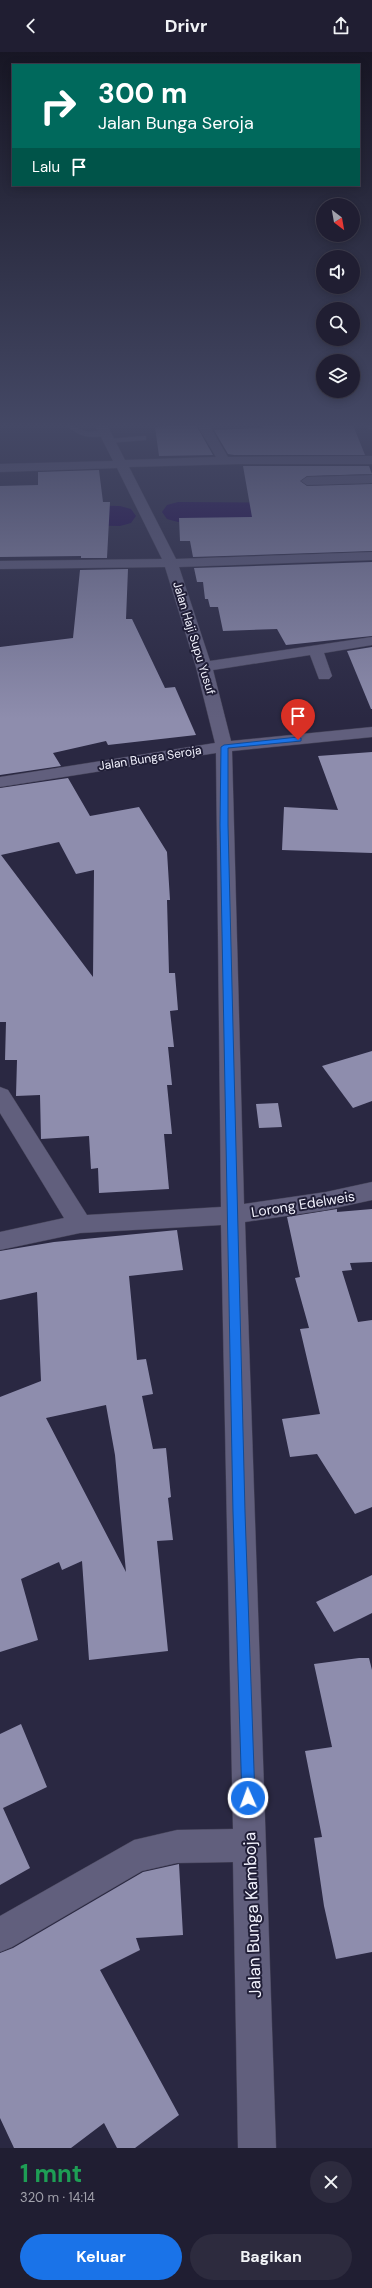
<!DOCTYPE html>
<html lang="id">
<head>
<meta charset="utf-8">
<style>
  :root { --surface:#201e32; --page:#2d2b3e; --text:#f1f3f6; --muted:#a2a2ac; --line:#3d3c4d; --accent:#1a73e8 }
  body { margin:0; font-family:"DM Sans",sans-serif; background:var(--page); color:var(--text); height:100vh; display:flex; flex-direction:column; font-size:15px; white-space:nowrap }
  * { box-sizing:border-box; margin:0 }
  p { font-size:13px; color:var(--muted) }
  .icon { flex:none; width:22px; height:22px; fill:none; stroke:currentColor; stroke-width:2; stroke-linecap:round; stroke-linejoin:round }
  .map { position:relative; height:2096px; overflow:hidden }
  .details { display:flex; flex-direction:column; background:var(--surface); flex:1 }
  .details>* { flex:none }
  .top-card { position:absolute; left:12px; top:12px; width:348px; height:122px; border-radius:0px; box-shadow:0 2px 10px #0003,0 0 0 1px var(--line); background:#00695c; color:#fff; overflow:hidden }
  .needle { width:26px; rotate:149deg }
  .controls { position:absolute; left:316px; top:146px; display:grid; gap:8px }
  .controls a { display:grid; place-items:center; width:44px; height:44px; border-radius:50%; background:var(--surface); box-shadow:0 2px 10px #0003,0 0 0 1px var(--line); font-size:20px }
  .pin { position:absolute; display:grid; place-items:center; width:34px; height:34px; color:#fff; margin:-41px -17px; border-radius:50% 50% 50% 0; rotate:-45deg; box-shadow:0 0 4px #0007 }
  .pin .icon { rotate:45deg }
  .me { position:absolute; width:44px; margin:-22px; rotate:358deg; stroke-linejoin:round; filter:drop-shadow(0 0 3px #0008) }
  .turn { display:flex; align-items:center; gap:14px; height:84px; padding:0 20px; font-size:18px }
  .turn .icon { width:52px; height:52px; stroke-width:2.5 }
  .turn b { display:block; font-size:28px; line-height:34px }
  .then { display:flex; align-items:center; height:38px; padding:0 20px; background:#0003; gap:8px; font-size:15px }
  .round { display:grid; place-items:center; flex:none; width:42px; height:42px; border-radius:21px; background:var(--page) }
  .overview { display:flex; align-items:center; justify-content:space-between; height:68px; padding:0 20px }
  h1 { font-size:24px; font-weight:700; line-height:30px; color:#1e9e55 }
  .primary-button { display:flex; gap:8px; margin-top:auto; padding:8px 20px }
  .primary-button a { flex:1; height:46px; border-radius:24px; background:var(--accent); color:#fff; font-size:16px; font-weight:700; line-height:46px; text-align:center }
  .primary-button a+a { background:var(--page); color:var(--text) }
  header { display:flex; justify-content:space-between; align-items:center; height:52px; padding:0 20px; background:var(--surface); font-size:18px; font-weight:700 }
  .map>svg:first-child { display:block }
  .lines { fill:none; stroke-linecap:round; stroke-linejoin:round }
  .river { fill:#190049; fill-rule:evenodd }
  .building { fill:#8e8dad; fill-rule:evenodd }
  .lane-casing { stroke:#444257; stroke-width:1 }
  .street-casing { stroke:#444257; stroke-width:1 }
  .lane { fill:#615f7d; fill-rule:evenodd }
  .street { fill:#615f7d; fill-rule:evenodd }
  .route { fill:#1a73e8; stroke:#114b97 }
  .labels { text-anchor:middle; stroke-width:4; stroke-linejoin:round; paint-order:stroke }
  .far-street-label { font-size:12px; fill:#f4f4ff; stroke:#201e37 }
  .street-label { font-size:14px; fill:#f4f4ff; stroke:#201e37 }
  .near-street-label { font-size:17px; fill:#f4f4ff; stroke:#201e37 }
</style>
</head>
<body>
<header><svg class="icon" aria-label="back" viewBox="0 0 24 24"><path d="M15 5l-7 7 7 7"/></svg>Drivr<svg class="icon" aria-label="share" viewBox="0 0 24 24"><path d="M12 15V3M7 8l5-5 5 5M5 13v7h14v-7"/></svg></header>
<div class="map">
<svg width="372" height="2096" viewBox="0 0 372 2096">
  <rect width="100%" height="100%" fill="#2a2842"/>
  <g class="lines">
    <g class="river">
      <polygon points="178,450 372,451 372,471 178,470 167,467 162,460 167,453"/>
      <polygon points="0,452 120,454 131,457 136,464 131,471 120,474 0,472"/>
    </g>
  </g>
  <g class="building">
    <polygon points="184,373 196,373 213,403 159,404 155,375"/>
    <polygon points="261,373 353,373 365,403 234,403 228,402 214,378 263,376"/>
    <polygon points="243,414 369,414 372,422 307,424 300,429 307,434 372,432 372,499 193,505 190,489 180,489 179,466 252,465"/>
    <polygon points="99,418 103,450 110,450 107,506 81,506 81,504 0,505 0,434 38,433 38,420"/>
    <polygon points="372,510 372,584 286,593 277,577 223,579 218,555 210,555 208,547 205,547 203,530 197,530 194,516"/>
    <polygon points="128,517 126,567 132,567 165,636 175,635 196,683 108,693 106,689 53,701 61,714 0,723 0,595 73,586 80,518"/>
    <polygon points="372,595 372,657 371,657 347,599"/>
    <polygon points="372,700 372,801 282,798 284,755 338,758 318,704"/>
    <path d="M68,726L90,764L139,755L167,800L170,848H167L169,921H175L178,958L170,959L174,995H168L172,1033H167L172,1082H164L169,1137L99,1141L98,1116L91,1117L89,1084L41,1087L40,1043L16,1044L17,1008H5L6,970H0V736ZM59,790L76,822L94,818L93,925L1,803Z"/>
    <polygon points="372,999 372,1049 353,1056 322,1014"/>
    <polygon points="278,1051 282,1075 259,1076 256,1052"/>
    <polygon points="337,1157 337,1160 372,1157 372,1210 350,1211 352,1218 342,1219 358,1270 372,1268 372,1455 355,1462 317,1402 290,1405 282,1367 320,1362 300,1277 309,1276 295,1226 300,1225 287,1165"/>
    <path d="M177,1178L183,1218L129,1224L137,1308L146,1307L153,1342L142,1344L153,1397L166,1396L171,1445L168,1446L173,1488L157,1489L168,1599L89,1608L82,1509L62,1518L59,1510L21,1527L38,1588L0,1600V1345L41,1329L37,1240L0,1248V1199L54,1190ZM106,1353L115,1403L126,1520L46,1366Z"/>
    <polygon points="372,1523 372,1561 334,1580 316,1550"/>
    <polygon points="359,1606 369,1606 372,1618 372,1900 336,1907 324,1854 314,1786 322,1785 305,1699 332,1695 314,1612"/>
    <polygon points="21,1672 47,1735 3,1756 30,1816 0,1833 0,1682"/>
    <polygon points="179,1812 183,1883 136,1886 140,1898 100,1918 179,2063 135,2096 117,2096 104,2071 71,2096 14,2096 0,2066 0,1901 13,1896 143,1820"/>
  </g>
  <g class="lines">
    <defs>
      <g id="lane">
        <path d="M67,373C75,373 78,378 86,379C94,381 103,375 109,380C97,390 76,384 67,373Z"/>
        <polygon points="143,384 146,384 146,388 109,391 105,389 109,387"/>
      </g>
      <g id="street">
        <polygon points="95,373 107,373 125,408 216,405 197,373 209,373 228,405 372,404 372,412 239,412 129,415 176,507 372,500 372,508 179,515 210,609 372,585 372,593 324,601 332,624 329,627 319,627 310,603 213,618 231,689 372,675 372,685 232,699 244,1152 326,1140 372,1130 372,1148 326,1158 245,1170 276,2096 238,2096 233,1810 177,1811 142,1819 12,1895 0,1900 0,1864 134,1788 177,1778 233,1777 221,1173 80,1181 0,1198 0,1180 64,1166 0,1061 0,1035 8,1038 87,1163 221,1155 216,701 0,735 0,725 215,691 196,615 165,515 0,517 0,509 162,507 117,416 0,420 0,412 113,409"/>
        <polygon points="365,373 372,373 372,378 368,377"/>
        <polygon points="372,423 372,431 307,433 301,429 307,425"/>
      </g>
    </defs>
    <use href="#lane" class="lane-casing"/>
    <use href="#street" class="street-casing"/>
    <use href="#lane" class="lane"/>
    <use href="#street" class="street"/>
  </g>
  <linearGradient id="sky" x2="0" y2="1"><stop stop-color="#171624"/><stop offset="0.56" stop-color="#444865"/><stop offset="1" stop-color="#444865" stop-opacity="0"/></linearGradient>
  <rect width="372" height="667" fill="url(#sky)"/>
  <polygon class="route" points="298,685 301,686 301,689 228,696 228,773 245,1460 255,1746 253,1751 248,1753 244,1751 242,1746 233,1460 220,773 221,695 224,693"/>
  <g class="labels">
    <g class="far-street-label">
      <text transform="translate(194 586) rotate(73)" y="4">Jalan Haji Supu Yusuf</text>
      <text transform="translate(150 706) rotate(-9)" y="4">Jalan Bunga Seroja</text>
    </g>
    <g class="street-label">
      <text transform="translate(303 1152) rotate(-9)" y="5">Lorong Edelweis</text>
    </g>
    <g class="near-street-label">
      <text transform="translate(252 1863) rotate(-92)" y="6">Jalan Bunga Kamboja</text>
    </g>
  </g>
</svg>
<div class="controls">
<a><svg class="needle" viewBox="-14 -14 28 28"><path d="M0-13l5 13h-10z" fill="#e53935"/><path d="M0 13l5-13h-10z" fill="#a2a2ac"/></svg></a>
<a><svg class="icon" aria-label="sound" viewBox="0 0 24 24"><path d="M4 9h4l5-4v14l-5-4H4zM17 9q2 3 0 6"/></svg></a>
<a><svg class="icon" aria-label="search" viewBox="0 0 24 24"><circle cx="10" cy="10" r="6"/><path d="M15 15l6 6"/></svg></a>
<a><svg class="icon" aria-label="layers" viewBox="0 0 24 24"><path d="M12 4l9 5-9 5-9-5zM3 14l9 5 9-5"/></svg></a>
</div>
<div class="pin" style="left:298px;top:688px;background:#d93025"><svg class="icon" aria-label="arrive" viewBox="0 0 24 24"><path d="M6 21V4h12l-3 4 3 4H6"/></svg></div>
<svg class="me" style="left:248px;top:1746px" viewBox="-20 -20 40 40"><circle r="17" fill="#1a73e8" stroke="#fff" stroke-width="3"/><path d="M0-11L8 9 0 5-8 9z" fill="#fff"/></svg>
<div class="top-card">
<div class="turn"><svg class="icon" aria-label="right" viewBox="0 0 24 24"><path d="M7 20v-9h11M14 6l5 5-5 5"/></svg><div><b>300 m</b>Jalan Bunga Seroja</div></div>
<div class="then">Lalu<svg class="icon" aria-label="arrive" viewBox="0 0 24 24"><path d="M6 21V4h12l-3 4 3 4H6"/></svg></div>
</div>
</div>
<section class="details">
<div class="overview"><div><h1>1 mnt</h1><p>320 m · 14:14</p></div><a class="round"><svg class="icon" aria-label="close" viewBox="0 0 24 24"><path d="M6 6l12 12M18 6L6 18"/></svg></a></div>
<div class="primary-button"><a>Keluar</a><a>Bagikan</a></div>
</section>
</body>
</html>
